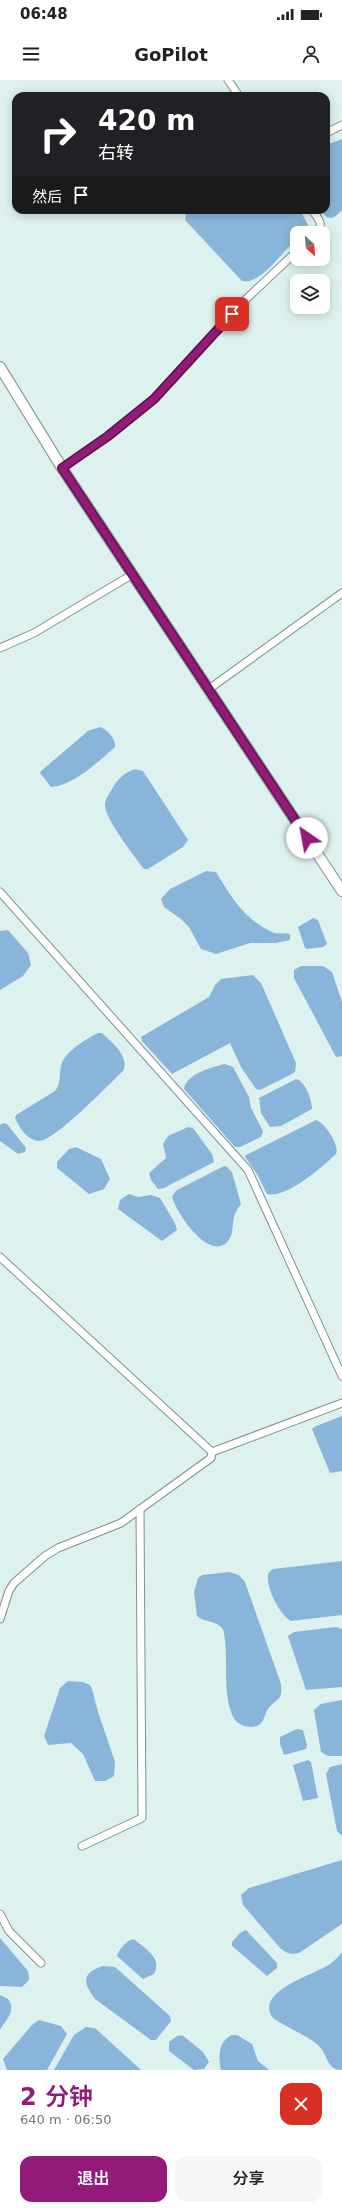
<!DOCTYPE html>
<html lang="zh">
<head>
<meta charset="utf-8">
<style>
  :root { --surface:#fff; --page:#f6f6f6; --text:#222; --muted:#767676; --accent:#921b79 }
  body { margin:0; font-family:"DejaVu Sans","Noto Sans SC",sans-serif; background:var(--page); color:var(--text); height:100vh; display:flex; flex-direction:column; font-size:15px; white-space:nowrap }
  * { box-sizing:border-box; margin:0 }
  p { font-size:13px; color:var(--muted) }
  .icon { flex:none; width:22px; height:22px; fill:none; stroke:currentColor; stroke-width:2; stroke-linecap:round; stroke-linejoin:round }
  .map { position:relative; height:1990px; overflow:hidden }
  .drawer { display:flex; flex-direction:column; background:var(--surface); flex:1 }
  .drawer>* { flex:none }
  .guide { position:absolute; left:12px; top:12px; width:318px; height:122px; border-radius:12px; box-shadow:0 2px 10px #0003; background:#202124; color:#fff; overflow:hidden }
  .needle { width:26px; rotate:154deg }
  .buttons { position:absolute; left:290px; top:146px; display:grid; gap:8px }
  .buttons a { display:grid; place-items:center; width:40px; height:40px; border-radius:8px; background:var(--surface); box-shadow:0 2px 10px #0003; font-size:20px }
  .pin { position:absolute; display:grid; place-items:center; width:34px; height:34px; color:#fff; margin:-17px; border-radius:8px; box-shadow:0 2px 6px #0006 }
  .me { position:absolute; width:44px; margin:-22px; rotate:327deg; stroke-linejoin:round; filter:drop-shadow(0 0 3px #0008) }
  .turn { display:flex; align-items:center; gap:14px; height:84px; padding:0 20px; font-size:18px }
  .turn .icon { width:52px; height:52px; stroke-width:2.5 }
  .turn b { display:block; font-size:28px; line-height:34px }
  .then { display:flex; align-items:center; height:38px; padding:0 20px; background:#0003; gap:8px; font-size:15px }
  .round { display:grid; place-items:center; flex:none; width:42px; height:42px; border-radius:12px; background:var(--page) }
  .head { display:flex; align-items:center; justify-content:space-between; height:68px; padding:0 20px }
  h1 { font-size:24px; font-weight:600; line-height:30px; color:var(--accent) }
  .primary-button { display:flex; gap:8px; margin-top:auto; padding:8px 20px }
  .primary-button a { flex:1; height:46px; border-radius:12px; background:var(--accent); color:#fff; font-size:16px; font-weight:600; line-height:46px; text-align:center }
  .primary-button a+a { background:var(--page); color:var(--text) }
  .status { display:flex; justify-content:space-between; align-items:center; height:28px; padding:0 20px; background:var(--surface); direction:ltr }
  .status svg { height:11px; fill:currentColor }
  header { display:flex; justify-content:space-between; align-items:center; height:52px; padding:0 20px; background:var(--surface); font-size:18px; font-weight:600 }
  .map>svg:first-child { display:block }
  .water { fill:#8ab5da }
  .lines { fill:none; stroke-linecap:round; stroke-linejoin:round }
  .street-casing { stroke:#7f928e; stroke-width:9 }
  .secondary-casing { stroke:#7f928e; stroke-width:12 }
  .street { stroke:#fff; stroke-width:7 }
  .secondary { stroke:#fff; stroke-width:10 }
  .route-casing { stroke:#5f124f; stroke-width:10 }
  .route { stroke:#921b79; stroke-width:7 }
</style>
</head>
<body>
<div class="status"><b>06:48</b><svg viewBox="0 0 49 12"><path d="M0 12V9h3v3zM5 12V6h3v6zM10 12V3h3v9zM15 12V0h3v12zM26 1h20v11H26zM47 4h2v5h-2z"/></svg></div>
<header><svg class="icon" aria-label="menu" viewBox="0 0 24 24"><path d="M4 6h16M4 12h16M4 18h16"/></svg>GoPilot<svg class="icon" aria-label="person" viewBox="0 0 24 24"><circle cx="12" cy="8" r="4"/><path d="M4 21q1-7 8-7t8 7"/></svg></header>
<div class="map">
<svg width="342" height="1990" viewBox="0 0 342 1990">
  <rect width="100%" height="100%" fill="#ddf2ee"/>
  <g class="water">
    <path d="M342,59V130C334,139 328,142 321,130H326V65Z"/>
    <path d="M187,130H300L308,145L302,153H297V158C284,170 260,206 242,201L185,140Z"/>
    <path d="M100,647C107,649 116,659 115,667C99,681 73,706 51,707L40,693L41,691L88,651Z"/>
    <path d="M135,689L143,691L188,760L183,767L148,789H144C135,777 105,739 105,725C105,719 109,714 112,709C118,698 124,693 135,689Z"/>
    <path d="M206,791L216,792C231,817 245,840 272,852C278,855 284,852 290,854V860L276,863H250L216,874L201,869L189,847L181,839L164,827L161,819L170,809Z"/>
    <polygon points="313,838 318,840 327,864 323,867 307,869 305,868 298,847"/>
    <polygon points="8,850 28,873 31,885 23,896 0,910 0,851"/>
    <polygon points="301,886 323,886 332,892 342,922 342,976 336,977 294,898 294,890"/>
    <polygon points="253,895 261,903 296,983 295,992 292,994 260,1010 256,1009 241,987 230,963 172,994 142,961 141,957 209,917 215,905 221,899"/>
    <path d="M98,953H102C112,963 128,974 124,990C110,1003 55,1061 39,1061C27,1060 20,1048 15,1038L16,1035L55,1011C61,1004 59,995 61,986C64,972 86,959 98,953Z"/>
    <path d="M225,984L233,987L249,1017L251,1028L263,1051L261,1057L240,1067H235L184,1009C186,994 212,987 225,984Z"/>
    <path d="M296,999C305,1000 312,1021 312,1029L281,1046L270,1047L261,1033L259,1018Z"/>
    <path d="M316,1040C324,1042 340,1065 336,1074C322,1087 286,1119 267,1114L257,1094L245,1077L246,1075Z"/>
    <polygon points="3,1043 7,1044 26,1068 25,1072 18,1074 0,1061 0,1045"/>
    <polygon points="188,1047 193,1048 212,1074 214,1082 164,1108 158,1109 151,1100 149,1093 166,1078 163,1064 168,1056"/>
    <polygon points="76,1067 101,1079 110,1099 104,1109 89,1114 57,1088 57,1082 69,1069"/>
    <path d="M224,1086L227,1087L232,1092L241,1124C238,1128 235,1133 234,1137C232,1145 234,1154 228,1161C210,1183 175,1132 172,1116L177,1110Z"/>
    <polygon points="129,1114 138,1117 151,1115 160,1118 175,1143 177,1150 162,1161 118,1129 120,1120"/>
    <polygon points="342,1336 342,1391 330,1393 312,1349 316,1346"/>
    <path d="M342,1481V1535L291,1541C280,1536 263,1503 269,1492L273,1489Z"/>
    <path d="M229,1492L239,1495L245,1502L281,1604C283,1622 276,1618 268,1629C265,1633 265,1639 261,1643C254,1651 237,1646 233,1637C221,1610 230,1577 223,1549C216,1540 205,1543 197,1536L194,1512L198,1498L202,1495Z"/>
    <polygon points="336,1547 342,1549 342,1607 306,1610 288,1556 294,1552"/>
    <polygon points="68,1601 83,1602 90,1605 92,1609 98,1632 115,1682 114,1696 105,1701 95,1701 83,1674 71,1663 48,1665 44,1656 60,1608"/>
    <polygon points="342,1620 342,1676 328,1676 321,1672 314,1630 321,1624"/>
    <polygon points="297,1649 303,1650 307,1665 306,1669 284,1675 280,1664 280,1657"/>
    <polygon points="308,1680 311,1682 318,1718 303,1721 293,1685"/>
    <polygon points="342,1684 342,1756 337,1751 326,1694 330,1687"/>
    <path d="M342,1780V1844L299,1873C291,1875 286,1873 280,1868L243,1825L241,1815L249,1808Z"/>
    <polygon points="246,1850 277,1883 277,1888 267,1896 232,1866 232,1862 240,1853"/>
    <polygon points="0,1858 28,1891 29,1900 22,1907 0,1906"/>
    <path d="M134,1859C145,1869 163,1878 154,1894L143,1899L117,1876C119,1869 127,1860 134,1859Z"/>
    <path d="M342,1872V1990C327,1990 328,1976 320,1967C311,1957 285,1947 273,1938C254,1913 309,1896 323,1888C331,1884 337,1879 342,1872Z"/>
    <path d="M103,1886L115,1887L170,1936L171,1941L156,1960H151L95,1919C83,1903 81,1893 103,1886Z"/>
    <path d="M0,1915L8,1919C17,1930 6,1940 0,1950Z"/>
    <polygon points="39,1940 61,1946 67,1954 47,1990 7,1990 3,1979 32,1945"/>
    <polygon points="86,1947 95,1948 141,1990 54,1990 74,1955"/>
    <polygon points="182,1955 203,1972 209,1982 204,1989 194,1990 169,1971 169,1962 177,1956"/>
    <path d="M232,1955H237L252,1964L258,1981L269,1990H221C218,1978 218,1961 232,1955Z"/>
  </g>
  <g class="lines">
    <defs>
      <g id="street">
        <polyline points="228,0 239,16"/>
        <polyline points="326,53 342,45"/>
        <path d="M312,130C318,138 325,145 316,153"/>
        <polyline points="62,388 108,357 154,319 242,223 297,171"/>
        <polyline points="0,568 34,553 133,494"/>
        <polyline points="209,609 342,513"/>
        <polyline points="0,812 248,1090 342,1296"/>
        <polyline points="0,1177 212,1372"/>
        <polyline points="212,1372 342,1323"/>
        <polyline points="0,1539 9,1511 14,1503 45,1476 58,1468 121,1443 211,1378 212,1372"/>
        <polyline points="82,1766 142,1738 140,1429"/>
        <polyline points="0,1834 9,1851 41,1883"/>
      </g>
      <polyline id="secondary" points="0,287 62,388 342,811"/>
    </defs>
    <use href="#street" class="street-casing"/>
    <use href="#secondary" class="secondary-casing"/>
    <use href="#street" class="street"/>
    <use href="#secondary" class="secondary"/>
  </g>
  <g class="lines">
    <defs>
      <polyline id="route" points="232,234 154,319 108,356 62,388 307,758"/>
    </defs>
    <use href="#route" class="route-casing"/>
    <use href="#route" class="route"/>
  </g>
</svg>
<div class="buttons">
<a><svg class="needle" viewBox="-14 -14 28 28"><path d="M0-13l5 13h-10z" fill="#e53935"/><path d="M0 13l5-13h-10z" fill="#767676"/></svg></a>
<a><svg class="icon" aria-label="layers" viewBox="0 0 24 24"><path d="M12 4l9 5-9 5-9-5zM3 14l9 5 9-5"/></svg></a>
</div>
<div class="pin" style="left:232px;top:234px;background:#d93025"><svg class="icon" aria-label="arrive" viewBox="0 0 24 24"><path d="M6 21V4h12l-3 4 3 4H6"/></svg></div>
<svg class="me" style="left:307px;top:758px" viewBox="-20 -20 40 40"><circle r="19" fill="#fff"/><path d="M0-13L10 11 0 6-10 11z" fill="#921b79"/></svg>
<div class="guide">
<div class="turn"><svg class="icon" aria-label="right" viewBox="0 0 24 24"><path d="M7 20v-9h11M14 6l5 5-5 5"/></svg><div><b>420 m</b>右转</div></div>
<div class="then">然后<svg class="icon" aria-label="arrive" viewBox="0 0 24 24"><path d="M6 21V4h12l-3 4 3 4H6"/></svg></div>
</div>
</div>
<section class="drawer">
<div class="head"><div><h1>2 分钟</h1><p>640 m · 06:50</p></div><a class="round" style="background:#d93025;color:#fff"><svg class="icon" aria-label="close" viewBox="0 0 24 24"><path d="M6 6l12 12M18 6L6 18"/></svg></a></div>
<div class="primary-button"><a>退出</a><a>分享</a></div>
</section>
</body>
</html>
